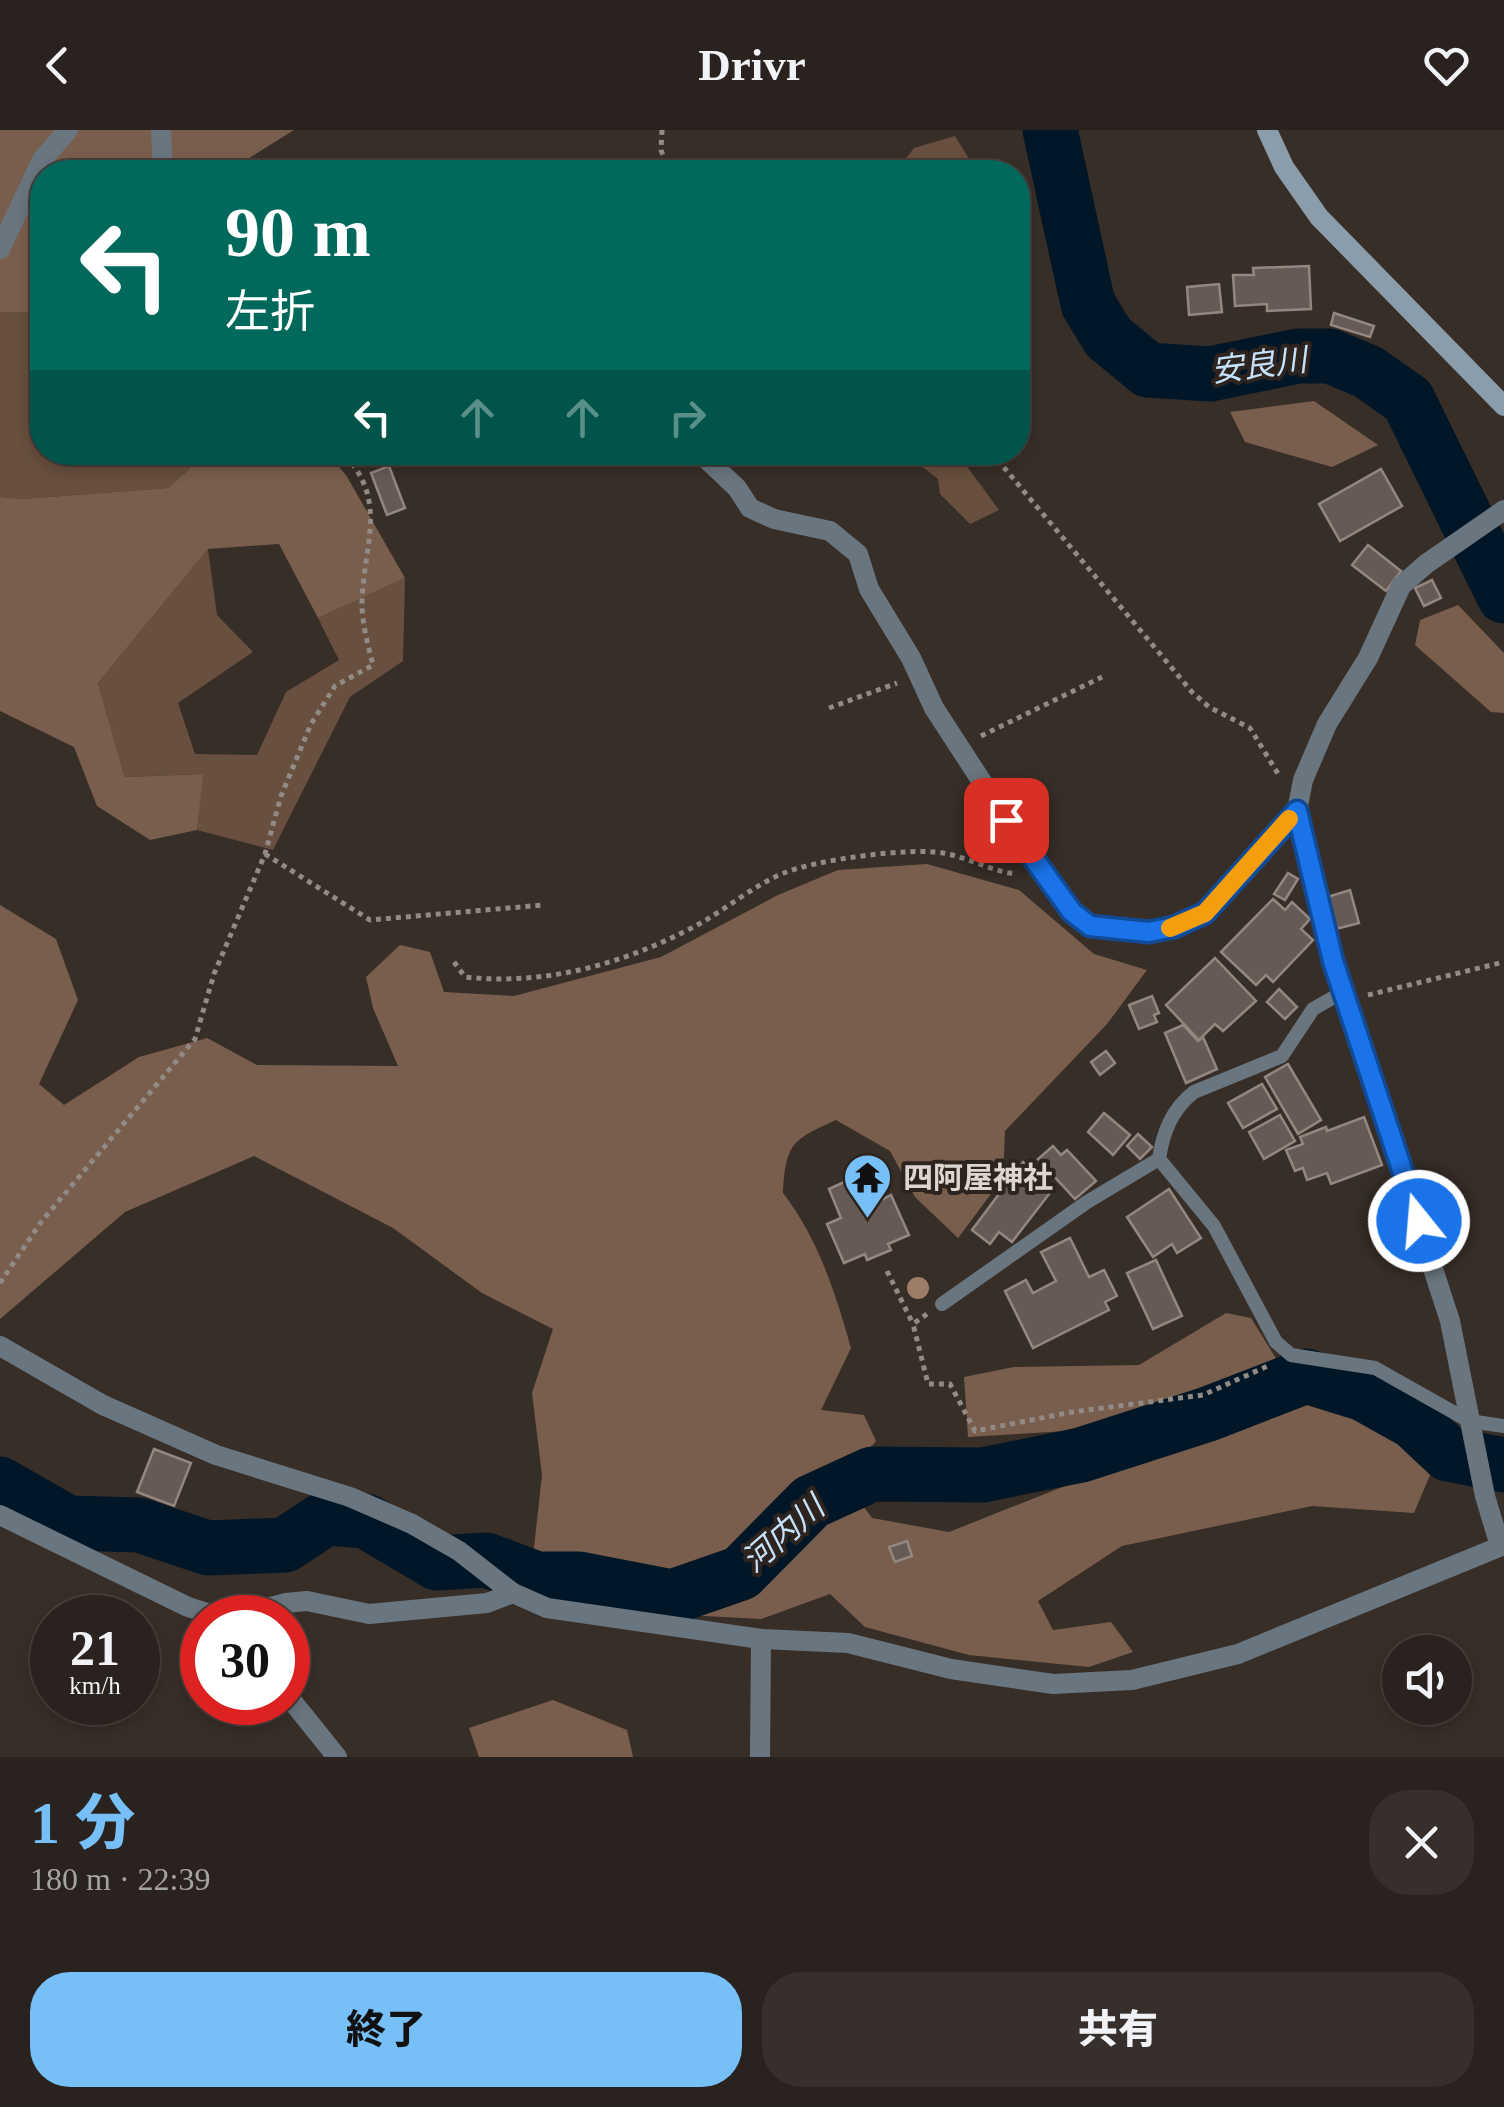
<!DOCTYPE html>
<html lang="ja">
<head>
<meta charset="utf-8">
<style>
  :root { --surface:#2a221e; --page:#362f2b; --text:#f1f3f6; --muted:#a5a4a4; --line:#463f3c; --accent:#77bff7 }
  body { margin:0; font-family:"Times New Roman","Noto Sans JP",serif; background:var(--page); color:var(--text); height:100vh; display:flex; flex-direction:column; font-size:38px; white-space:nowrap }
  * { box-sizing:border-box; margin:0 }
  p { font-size:32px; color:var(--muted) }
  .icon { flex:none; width:55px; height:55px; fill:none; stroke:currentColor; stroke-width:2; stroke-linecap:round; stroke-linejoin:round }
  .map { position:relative; height:1627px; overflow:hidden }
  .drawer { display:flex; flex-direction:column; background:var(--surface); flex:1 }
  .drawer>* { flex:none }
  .hud { position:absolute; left:30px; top:30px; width:1000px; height:305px; border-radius:40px; box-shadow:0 5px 15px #0003,0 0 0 2px var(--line); background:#00695c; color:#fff; overflow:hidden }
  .tools { position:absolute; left:1382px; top:1505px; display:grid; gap:20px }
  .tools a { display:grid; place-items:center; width:90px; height:90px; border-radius:50%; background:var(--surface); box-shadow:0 5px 15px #0003,0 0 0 2px var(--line); font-size:50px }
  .speed { position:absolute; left:30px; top:1465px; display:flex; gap:20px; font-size:50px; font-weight:700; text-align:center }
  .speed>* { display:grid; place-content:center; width:130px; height:130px; border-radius:50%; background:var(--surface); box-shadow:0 5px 15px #0003,0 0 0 2px var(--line); line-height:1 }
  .speed small { font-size:25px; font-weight:400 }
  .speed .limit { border:15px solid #d22; background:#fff; color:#111 }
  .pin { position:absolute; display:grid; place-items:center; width:85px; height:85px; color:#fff; margin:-42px; border-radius:20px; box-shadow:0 5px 15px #0006 }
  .me { position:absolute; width:110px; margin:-55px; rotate:343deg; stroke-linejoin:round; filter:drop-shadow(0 0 8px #0008) }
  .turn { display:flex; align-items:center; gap:35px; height:210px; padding:0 30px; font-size:45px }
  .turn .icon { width:130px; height:130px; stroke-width:2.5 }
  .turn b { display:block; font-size:70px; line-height:85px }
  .lanes { display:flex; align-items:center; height:95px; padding:0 30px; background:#0003; justify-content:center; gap:50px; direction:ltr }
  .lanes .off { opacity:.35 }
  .round { display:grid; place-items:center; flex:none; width:105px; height:105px; border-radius:40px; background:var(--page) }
  .overview { display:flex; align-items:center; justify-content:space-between; height:170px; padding:0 30px }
  h1 { font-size:60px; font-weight:800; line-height:75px; color:var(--accent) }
  .primary-button { display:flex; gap:20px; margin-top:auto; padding:20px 30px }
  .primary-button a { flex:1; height:115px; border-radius:40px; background:var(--accent); color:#111; font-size:40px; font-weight:800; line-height:115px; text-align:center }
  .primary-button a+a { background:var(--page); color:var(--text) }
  header { display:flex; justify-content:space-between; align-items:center; height:130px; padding:0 30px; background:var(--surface); font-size:45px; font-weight:800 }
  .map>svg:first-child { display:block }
  .green { fill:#684f3f }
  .forest { fill:#795e4d }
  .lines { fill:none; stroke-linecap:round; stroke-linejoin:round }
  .river { stroke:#011727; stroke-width:55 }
  .building { fill:#665b54; stroke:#938780; stroke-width:2.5 }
  .path { stroke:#928a85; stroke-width:5; stroke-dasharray:5 5; stroke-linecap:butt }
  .lane { stroke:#6a767f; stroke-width:14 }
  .street { stroke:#6a767f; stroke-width:20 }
  .secondary { stroke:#8b9dab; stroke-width:20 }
  .tree { fill:#9e7d68 }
  .route-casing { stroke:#114b97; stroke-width:25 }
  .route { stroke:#1a73e8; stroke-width:18 }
  .slow { stroke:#f59e0b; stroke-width:18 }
  .labels { text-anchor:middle; stroke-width:8; stroke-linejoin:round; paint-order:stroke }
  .poi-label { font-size:30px; font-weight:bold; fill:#dcd5d1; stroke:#2e241f; text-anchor:start }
  .water-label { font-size:32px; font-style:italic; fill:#c6e3fb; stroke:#2e241f }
</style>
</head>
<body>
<header><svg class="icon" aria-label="back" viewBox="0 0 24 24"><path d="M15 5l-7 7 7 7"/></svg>Drivr<svg class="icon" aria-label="heart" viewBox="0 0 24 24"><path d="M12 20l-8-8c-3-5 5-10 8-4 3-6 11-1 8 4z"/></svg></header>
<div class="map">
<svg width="1504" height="1627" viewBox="0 0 1504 1627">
  <rect width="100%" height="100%" fill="#382e28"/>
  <g class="green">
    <polygon points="955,6 977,42 895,42 914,18"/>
    <polygon points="0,182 33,183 42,190 42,322 207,323 168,358 23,369 0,367"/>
    <polygon points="905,323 957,323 999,380 970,394 940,364 938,349"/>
    <polygon points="208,419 217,485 253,522 178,573 195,624 257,625 286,562 339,530 318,488 405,448 403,531 350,567 273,720 197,700 202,644 125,647 98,553"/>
  </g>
  <g class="forest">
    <polygon points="0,0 294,0 227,42 42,42 42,157 33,183 0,182"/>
    <polygon points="1314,271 1378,315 1332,337 1245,312 1230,282"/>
    <polygon points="207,323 327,323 346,345 405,448 318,488 279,414 208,419 98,553 125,647 203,644 197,700 150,710 97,676 74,617 0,581 0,367 23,369 168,358"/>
    <polygon points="1458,475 1504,523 1504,583 1491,582 1415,515 1420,490"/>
    <path d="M927,734L1019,760L1094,824L1147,840L1107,894L1005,1001L1003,1048L958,1108L915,1067L890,1021L836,990C792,1010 786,1013 783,1063C819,1110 835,1162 851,1218L821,1280L864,1285L876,1311L844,1350L872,1388L949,1402L1085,1348L1067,1301L968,1307L964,1247L1014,1237L1139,1235L1226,1183L1251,1188L1282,1238L1332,1274L1382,1293L1436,1331L1414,1383L1312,1376L1122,1416L1038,1471L1053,1500L1111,1492L1133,1522L1089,1537L969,1525L865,1497L830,1464L761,1489L685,1485L557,1465L534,1418L542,1345L532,1263L553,1199L482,1163L393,1098L254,1026L125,1082L0,1189V775L56,809L78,870L39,954L64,975L139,927L207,908L257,935L398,936L373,878L366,847L400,815L430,822L444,862L514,866L661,827L778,765L838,740Z"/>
    <polygon points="553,1570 627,1600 633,1627 479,1627 469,1598"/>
  </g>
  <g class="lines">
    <g class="river">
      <polyline points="1050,0 1088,174 1108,207 1148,240 1210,244 1298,226 1330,226 1368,242 1408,270 1504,466"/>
      <polyline points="0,1354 68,1393 139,1395 208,1418 285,1415 326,1388 366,1391 437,1433 486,1430 537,1449 579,1449 672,1467 741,1443 811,1372 872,1344 983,1345 1081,1325 1208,1284 1306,1246 1364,1264 1414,1292 1448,1324 1504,1335"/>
    </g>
  </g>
  <g class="building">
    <polygon points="1309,136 1311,179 1267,181 1267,174 1235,176 1233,145 1254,145 1253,138"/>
    <polygon points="1219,154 1222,182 1189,185 1187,157"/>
    <polygon points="1334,183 1374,196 1370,207 1331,195"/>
    <polygon points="389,336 405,378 387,385 371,343"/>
    <polygon points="1381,339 1402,376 1340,411 1319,374"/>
    <polygon points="1368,415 1401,441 1386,461 1352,435"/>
    <polygon points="1432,450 1441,468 1424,476 1415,458"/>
    <polygon points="1288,743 1298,749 1285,770 1274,764"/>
    <polygon points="1350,760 1359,793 1336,799 1327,767"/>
    <polygon points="1273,769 1285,780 1292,772 1310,789 1301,799 1313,810 1273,852 1266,845 1256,855 1221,822"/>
    <polygon points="1215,828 1256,871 1223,901 1215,894 1199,910 1166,875"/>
    <polygon points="1279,859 1297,877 1285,889 1267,872"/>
    <polygon points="1152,866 1159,883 1154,885 1157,892 1139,899 1129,875"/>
    <polygon points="1183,895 1198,911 1203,907 1217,939 1186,953 1165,903"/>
    <polygon points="1106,921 1115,933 1100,945 1091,932"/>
    <polygon points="1288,934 1321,990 1298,1004 1265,947"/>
    <polygon points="1262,954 1277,979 1243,998 1228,973"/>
    <polygon points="1104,983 1130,1005 1113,1025 1088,1002"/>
    <polygon points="1280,985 1295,1011 1264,1029 1249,1002"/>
    <polygon points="1364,987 1382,1035 1331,1054 1327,1043 1307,1050 1303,1038 1295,1041 1286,1020 1303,1014 1300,1007 1326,997 1327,1001"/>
    <polygon points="1138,1004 1152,1017 1140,1029 1127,1016"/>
    <polygon points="1053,1016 1061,1025 1067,1020 1096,1051 1075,1069 1038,1029"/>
    <polygon points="1023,1032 1053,1059 1012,1112 999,1102 990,1114 972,1100"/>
    <polygon points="864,1043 877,1072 891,1065 909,1105 888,1114 891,1120 867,1130 865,1124 844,1133 827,1094 841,1088 829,1059"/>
    <polygon points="1169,1059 1201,1108 1177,1123 1172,1114 1153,1127 1127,1087"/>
    <polygon points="1070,1108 1089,1147 1104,1140 1117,1166 1105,1172 1109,1180 1033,1218 1005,1161 1026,1150 1033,1163 1056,1151 1041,1122"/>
    <polygon points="1156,1130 1182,1186 1153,1199 1127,1143"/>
    <polygon points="154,1319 191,1333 174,1376 137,1362"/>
    <polygon points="907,1411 912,1426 895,1432 889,1417"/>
  </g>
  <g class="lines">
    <g class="path">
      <polyline points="662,0 661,20 669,42"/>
      <polyline points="991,322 1192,562 1209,577 1250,598 1280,647"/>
      <polyline points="829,578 897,553"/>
      <polyline points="981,606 1102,547"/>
      <polyline points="265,724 370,790 543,775"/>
      <path d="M454,832L465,847C547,856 627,833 699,794C728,778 754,755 784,743C815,730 910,717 943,723C967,727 991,741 1016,744"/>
      <polyline points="1368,865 1504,832"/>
      <polyline points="887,1141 913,1194"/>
      <path d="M0,1153L41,1092L195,909L214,844L265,724L281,666L311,594L335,556L373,535C368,515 362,494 362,473C363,416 390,370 342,322"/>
      <polyline points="927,1184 913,1194 928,1254 950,1254 975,1301 1072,1282 1203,1265 1270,1235"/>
    </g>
    <g class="lane">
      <path d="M1343,862L1313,879L1282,926L1194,962C1172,979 1163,1002 1159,1029L1214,1096L1276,1212L1291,1225L1375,1238L1469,1291L1504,1296"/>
      <polyline points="942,1174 1087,1072 1159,1029"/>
    </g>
    <g class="street">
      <polyline points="161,0 163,42"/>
      <polyline points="0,119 42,30 68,0"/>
      <polyline points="699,322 737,358 750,378 774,389 830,401 858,424 869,459 911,528 934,578 1023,715 1072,782 1090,796 1149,803 1174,797 1205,783 1297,681"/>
      <polyline points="0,1216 103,1275 216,1325 350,1367 412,1394 459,1421 513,1463 547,1478 761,1509 848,1513 951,1539 1053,1554 1132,1550 1238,1524 1504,1415"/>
      <polyline points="0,1385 188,1477 223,1488"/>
      <polyline points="1500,1416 1485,1366 1450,1191 1333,831 1297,681 1303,650 1327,594 1368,528 1401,456 1426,434 1504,380"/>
      <polyline points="228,1488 286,1473 307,1471 369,1484 487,1473 513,1463"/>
      <polyline points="288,1566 337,1627"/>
      <polyline points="760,1627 761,1509"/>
    </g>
    <polyline class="secondary" points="1267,0 1284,37 1319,87 1504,276"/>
  </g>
  <circle class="tree" cx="918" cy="1158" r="11"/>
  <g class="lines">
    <defs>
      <polyline id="route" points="1006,690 1072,782 1090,796 1149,802 1174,797 1205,783 1297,681 1333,831 1419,1091"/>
    </defs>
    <use href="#route" class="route-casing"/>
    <use href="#route" class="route"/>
    <polyline class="slow" points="1170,798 1205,783 1289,689"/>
  </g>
  <defs>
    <symbol id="temple-pin" viewBox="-11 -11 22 30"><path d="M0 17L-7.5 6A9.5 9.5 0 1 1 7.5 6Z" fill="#77bff7" stroke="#2e241f"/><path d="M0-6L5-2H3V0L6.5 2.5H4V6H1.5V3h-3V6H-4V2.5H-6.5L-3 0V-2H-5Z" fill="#111"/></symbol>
  </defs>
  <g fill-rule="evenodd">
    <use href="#temple-pin" x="840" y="1020" width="55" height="75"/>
  </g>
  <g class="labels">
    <g class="poi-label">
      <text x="903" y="1058">四阿屋神社</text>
    </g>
    <g class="water-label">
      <text transform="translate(1259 235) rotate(-7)" y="11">安良川</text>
      <text transform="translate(783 1404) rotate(-41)" y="11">河内川</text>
    </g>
  </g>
</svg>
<div class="tools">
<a><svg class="icon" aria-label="sound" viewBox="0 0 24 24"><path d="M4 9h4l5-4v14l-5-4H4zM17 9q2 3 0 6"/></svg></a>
</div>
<div class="speed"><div>21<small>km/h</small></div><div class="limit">30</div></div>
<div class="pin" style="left:1006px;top:690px;background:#d93025"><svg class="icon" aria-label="arrive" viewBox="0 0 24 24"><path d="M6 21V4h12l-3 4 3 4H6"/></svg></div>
<svg class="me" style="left:1419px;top:1091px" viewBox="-20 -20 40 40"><circle r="17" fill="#1a73e8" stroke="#fff" stroke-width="3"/><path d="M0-11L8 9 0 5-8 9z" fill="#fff"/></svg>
<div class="hud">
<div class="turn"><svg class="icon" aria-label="left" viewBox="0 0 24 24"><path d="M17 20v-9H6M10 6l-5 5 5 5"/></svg><div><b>90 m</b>左折</div></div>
<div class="lanes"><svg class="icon" aria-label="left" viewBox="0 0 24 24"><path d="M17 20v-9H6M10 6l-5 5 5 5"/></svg><svg class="icon off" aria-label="ahead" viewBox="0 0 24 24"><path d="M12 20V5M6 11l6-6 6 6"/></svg><svg class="icon off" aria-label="ahead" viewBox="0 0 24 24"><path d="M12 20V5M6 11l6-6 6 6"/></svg><svg class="icon off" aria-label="right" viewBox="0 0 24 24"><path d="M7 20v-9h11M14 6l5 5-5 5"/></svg></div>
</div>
</div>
<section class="drawer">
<div class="overview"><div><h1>1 分</h1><p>180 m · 22:39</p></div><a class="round"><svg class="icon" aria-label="close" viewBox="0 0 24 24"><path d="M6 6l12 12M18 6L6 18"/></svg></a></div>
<div class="primary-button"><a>終了</a><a>共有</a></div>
</section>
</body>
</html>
